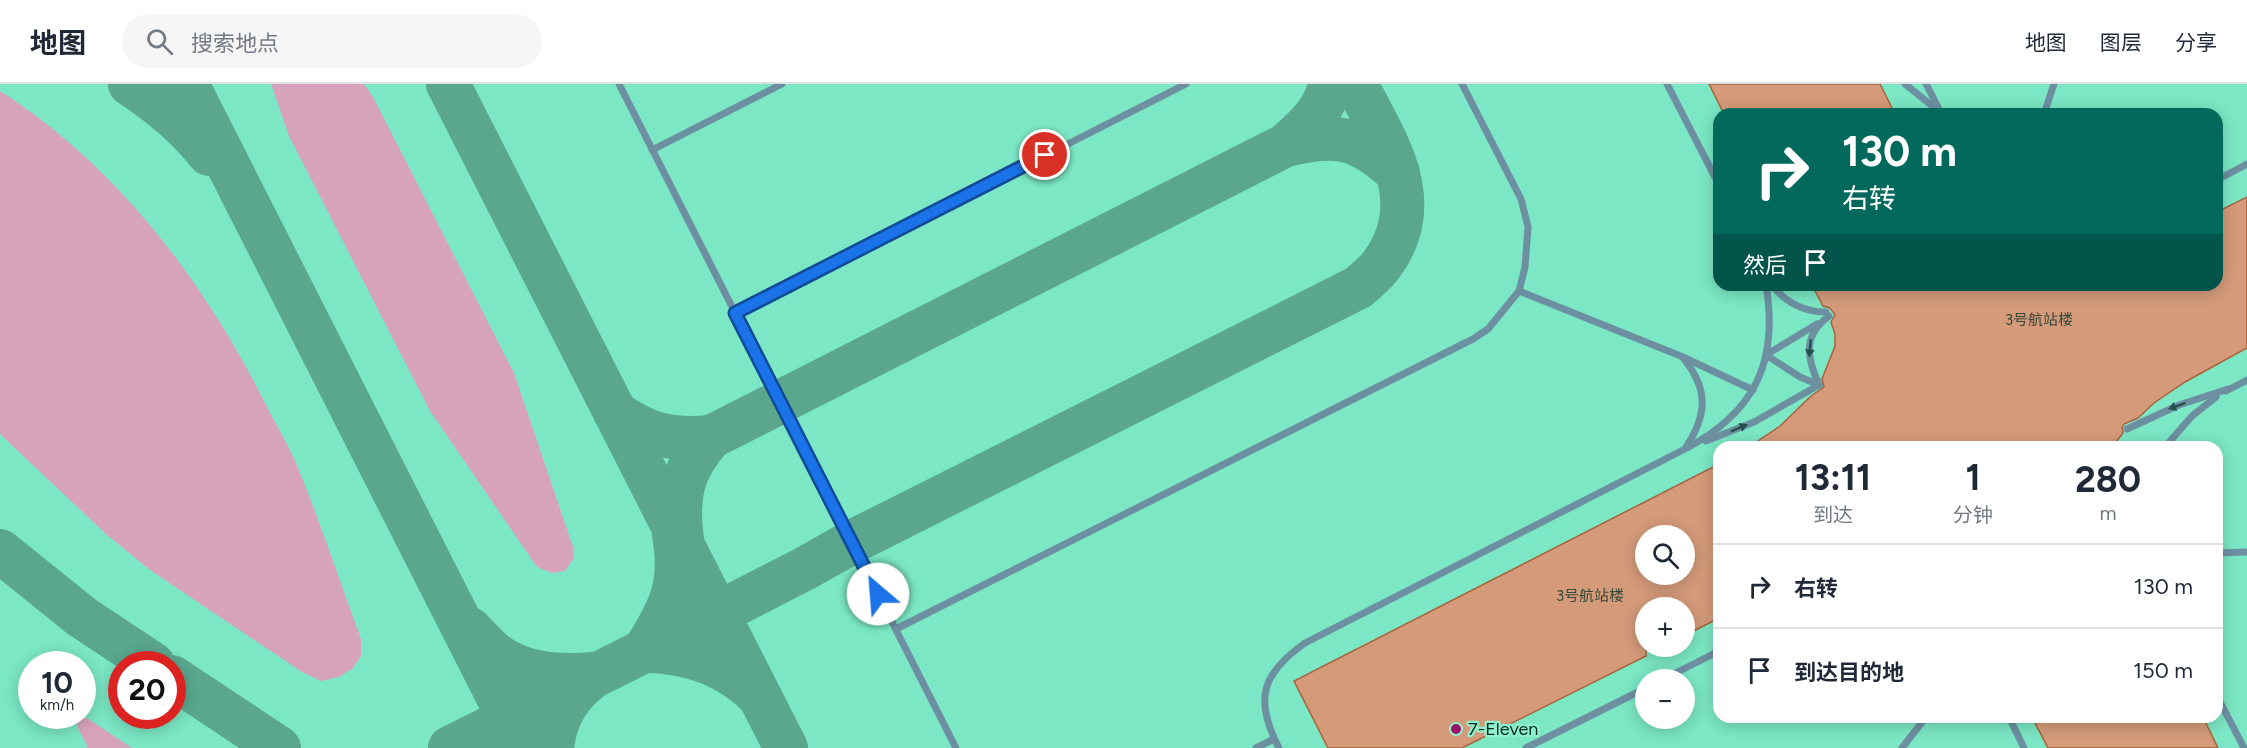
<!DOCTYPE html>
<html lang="zh">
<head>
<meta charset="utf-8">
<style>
  :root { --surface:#fff; --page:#f6f6f7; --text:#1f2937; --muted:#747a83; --line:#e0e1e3 }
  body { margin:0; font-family:Figtree,"Noto Sans SC",sans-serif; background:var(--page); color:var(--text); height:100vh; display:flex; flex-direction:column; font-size:22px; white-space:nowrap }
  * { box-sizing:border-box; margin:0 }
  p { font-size:20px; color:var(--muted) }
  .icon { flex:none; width:33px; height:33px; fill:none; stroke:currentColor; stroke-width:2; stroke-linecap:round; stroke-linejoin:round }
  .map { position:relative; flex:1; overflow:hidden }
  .panel { position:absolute; left:1713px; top:357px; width:510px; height:282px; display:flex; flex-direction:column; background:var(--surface); border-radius:18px; box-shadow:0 3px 15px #0003 }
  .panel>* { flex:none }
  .top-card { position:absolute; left:1713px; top:24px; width:510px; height:183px; border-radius:18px; box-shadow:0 3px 15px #0003; background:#00695c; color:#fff; overflow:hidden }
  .tools { position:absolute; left:1635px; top:441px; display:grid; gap:12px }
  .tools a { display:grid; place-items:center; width:60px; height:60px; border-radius:50%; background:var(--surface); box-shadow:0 3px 15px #0003; font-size:30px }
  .speed { position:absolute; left:18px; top:567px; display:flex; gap:12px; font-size:30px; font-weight:700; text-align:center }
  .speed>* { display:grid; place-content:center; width:78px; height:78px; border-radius:50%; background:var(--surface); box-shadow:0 3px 15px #0003; line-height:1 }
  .speed small { font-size:15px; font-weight:400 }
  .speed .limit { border:9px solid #d22; background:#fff; color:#111 }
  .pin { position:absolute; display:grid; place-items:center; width:51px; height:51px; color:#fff; margin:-26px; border:3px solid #fff; border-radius:50%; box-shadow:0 2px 6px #0007 }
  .me { position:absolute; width:66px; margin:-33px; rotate:333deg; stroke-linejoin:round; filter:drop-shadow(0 0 4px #0008) }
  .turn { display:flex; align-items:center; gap:21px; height:126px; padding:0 30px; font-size:27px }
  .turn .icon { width:78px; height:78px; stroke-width:2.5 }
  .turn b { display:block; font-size:42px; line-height:51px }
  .then { display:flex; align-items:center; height:57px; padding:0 30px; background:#0003; gap:12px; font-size:22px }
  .eta { display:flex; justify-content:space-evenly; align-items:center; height:102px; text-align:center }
  .eta b { font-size:36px; font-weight:700; line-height:42px }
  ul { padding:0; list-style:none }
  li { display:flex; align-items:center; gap:18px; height:84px; padding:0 30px; border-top:2px solid var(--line) }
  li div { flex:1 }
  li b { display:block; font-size:22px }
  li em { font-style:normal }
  header { display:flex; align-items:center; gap:36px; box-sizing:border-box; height:84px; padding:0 30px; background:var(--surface); border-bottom:2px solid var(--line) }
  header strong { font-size:28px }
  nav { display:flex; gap:33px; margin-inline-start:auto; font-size:21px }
  .search { width:420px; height:54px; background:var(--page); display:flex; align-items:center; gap:15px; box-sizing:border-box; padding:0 21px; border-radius:33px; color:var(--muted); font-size:22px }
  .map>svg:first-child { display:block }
  .built { fill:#7be7c4; fill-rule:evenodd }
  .green { fill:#d7a3bb }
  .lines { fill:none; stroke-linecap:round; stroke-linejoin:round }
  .taxiway { stroke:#5aa78e; stroke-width:44 }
  .building { fill:#d49a7a; stroke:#a8633c; stroke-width:1.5; fill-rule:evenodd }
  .lane { stroke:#6d90a1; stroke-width:7 }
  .oneway { fill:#26504e }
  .route-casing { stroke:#114b97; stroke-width:15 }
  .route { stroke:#1a73e8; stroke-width:10 }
  .poi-dot { fill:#9a1366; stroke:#90f1cf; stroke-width:2 }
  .labels { text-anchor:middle; stroke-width:4.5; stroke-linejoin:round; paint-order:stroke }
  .number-label { font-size:15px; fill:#354837 }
  .poi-label { font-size:18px; fill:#002d21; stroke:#90f1cf; text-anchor:start }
</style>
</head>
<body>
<header>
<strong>地图</strong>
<div class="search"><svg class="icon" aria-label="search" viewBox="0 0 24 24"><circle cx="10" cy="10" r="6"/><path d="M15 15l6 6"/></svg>搜索地点</div>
<nav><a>地图</a><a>图层</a><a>分享</a></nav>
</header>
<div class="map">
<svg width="2247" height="664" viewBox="0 0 2247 664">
  <rect width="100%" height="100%" fill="#90f1cf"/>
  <path class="built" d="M0,0H2247V664H0ZM1719,30H2217V201H1719ZM1719,363H2217V633H1719ZM1646,452H1684V490H1646ZM1646,524H1684V562H1646ZM32,580H82V632H32ZM122,580H172V632H122ZM1646,596H1684V634H1646Z"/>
  <g class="green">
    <polygon points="271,0 364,0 373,13 514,289 573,463 574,474 565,487 552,489 537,483 430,327 289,52"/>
    <path d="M0,7C119,83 207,201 269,327C279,346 290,364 298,384C321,440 340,498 361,555V572L353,584L339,593L321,597L302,588L150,486L107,451L0,350Z"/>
    <polygon points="87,634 132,664 88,664 77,642 78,636"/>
  </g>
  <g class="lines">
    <g class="taxiway">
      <path d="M130,0C159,19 188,43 209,70"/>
      <polyline points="187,0 524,664"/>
      <polyline points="448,0 786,664"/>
      <path d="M1286,61C1337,48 1359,53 1398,89"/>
      <path d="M615,328C647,351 671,357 711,353"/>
      <path d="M682,455C676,413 682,385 711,353L1286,61C1306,43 1325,27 1330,0"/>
      <polyline points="0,467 82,533 153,580"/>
      <path d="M470,545C478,553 485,562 494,569C521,591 558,593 592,590"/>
      <path d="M644,567C670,526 683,501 674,451"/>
      <path d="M644,567C688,567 728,581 759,612"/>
      <polyline points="172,593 279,664"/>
      <path d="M450,664L644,567L804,485L852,458L1359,203C1366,196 1376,189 1382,180C1428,118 1386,58 1356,0"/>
      <path d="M552,664C555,636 566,614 589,596"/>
    </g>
  </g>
  <g class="building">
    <polygon points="1709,0 1880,0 1895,30 1724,30"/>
    <polygon points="2247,113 2247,264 2185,298 2154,319 2138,334 2124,340 2122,344 2123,349 2112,363 1749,363 1780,342 1811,312 1824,303 1822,295 1835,262 1835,250 1831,238 1835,231 1830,224 1823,222 1812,201 2217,201 2217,128"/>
    <path d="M1719,380V534L1684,552V524H1646V572L1462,664H1328L1294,597ZM1646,452H1684V490H1646Z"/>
    <polygon points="2032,633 2203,633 2218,664 2048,664"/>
  </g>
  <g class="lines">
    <g class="lane">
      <polyline points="619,0 956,664"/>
      <polyline points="1667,0 1719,101"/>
      <polyline points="1905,0 1941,29"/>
      <polyline points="1926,0 1940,27"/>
      <polyline points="2044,30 2054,0"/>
      <polyline points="652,66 782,0"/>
      <polyline points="2217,96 2247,80"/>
      <path d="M1772,201C1786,219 1804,228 1826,228"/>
      <polyline points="1519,207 1683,273 1753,306"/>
      <polyline points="735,229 1186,0"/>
      <polyline points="1766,271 1817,240"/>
      <polyline points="1766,271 1800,293 1819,301"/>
      <path d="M1684,275C1709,306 1707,331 1686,363"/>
      <path d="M1819,301C1807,274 1802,252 1829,232"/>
      <polyline points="2226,307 2247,296"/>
      <polyline points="2127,345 2179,321 2228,305"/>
      <polyline points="1706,357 1754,338 1819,301"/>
      <polyline points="2165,363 2192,332 2216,313"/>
      <polyline points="2217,469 2247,468"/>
      <polyline points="896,545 1473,255 1488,245 1519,207 1525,183 1528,143 1521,115 1462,0"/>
      <polyline points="1662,596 1719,567"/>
      <polyline points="2217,612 2244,664"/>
      <polyline points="2009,633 2024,664"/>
      <polyline points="1256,664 1274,655"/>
      <path d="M1279,664C1254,616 1261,590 1305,559L1685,365C1754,329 1779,279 1766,201"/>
      <polyline points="1526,664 1646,604"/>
      <polyline points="1902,664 1926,633"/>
    </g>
  </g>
  <defs><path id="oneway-solid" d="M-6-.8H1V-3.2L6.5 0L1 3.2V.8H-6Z" transform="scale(1.5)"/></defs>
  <g class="oneway">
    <use href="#oneway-solid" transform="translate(1810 264) rotate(95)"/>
    <use href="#oneway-solid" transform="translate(2177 322) rotate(160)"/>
    <use href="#oneway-solid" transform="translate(1739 344) rotate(-23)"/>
  </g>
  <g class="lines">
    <defs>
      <polyline id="route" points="878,510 735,229 1045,71"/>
    </defs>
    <use href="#route" class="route-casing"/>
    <use href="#route" class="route"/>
  </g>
  <circle class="poi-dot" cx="1456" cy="645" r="6"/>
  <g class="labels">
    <g class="number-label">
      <text x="2039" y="241">3号航站楼</text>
      <text x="1590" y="517">3号航站楼</text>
    </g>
    <g class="poi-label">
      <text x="1468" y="651">7-Eleven</text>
    </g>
  </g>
</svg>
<div class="tools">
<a><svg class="icon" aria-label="search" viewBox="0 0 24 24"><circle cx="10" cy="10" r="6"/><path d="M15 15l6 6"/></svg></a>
<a>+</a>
<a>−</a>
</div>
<div class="speed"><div>10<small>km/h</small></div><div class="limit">20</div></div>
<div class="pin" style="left:1045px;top:71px;background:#d93025"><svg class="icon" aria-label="arrive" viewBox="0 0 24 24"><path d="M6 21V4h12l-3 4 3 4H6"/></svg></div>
<svg class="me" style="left:878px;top:510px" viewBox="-20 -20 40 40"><circle r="19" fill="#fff"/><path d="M0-13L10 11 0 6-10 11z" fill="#1a73e8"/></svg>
<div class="top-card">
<div class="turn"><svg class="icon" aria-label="right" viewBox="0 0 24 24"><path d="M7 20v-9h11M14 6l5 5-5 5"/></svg><div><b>130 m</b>右转</div></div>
<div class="then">然后<svg class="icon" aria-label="arrive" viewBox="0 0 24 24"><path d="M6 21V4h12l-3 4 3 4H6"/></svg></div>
</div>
<section class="panel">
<div class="eta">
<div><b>13:11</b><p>到达</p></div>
<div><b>1</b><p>分钟</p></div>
<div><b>280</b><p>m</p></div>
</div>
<ul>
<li><svg class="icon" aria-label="right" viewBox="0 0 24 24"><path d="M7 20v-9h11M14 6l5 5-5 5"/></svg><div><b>右转</b></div><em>130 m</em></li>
<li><svg class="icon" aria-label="arrive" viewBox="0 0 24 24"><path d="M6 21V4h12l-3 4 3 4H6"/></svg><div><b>到达目的地</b></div><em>150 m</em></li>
</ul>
</section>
</div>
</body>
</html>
